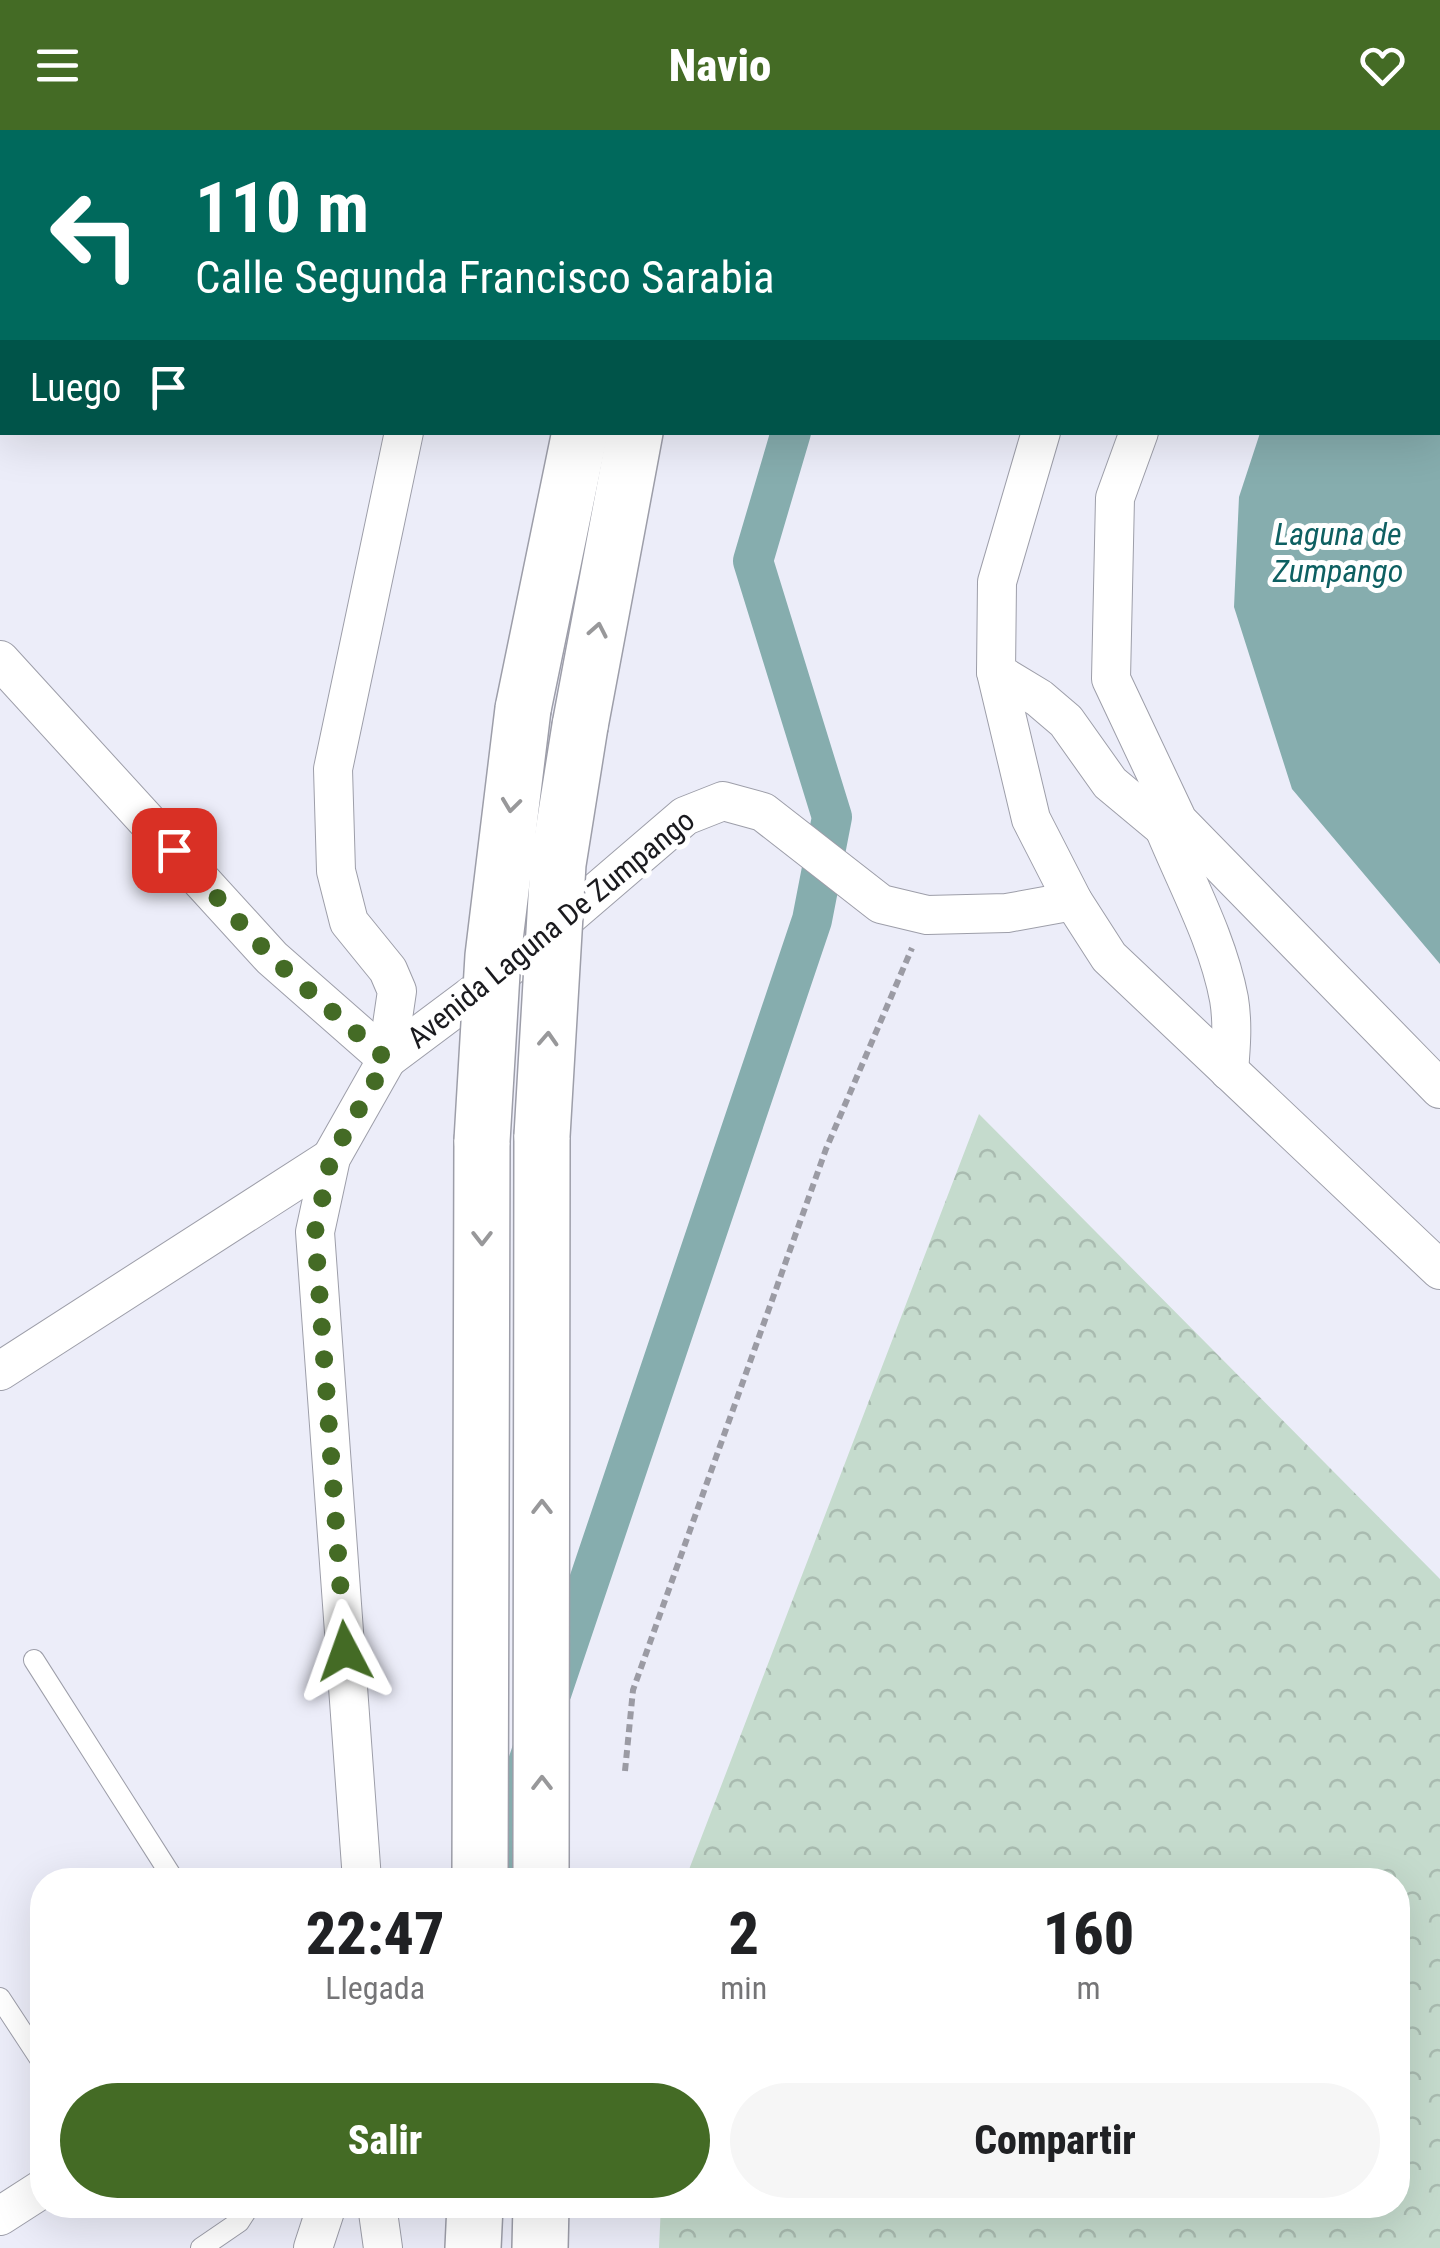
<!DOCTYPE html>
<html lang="es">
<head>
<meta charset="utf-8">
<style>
  :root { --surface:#fff; --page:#f6f6f6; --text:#202124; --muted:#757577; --accent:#446b25 }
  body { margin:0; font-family:"Roboto Condensed",sans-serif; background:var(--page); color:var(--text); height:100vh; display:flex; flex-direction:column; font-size:38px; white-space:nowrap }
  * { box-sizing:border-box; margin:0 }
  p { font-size:32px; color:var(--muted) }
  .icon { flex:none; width:55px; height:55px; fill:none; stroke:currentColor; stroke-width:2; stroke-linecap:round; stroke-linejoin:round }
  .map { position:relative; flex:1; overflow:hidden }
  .panel { position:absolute; left:30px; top:1738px; width:1380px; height:350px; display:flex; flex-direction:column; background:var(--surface); border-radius:40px; box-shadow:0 10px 40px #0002 }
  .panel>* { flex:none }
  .hud { position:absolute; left:0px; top:0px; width:1440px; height:305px; box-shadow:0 10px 40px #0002; background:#00695c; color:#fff; overflow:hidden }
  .pin { position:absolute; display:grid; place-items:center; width:85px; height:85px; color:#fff; margin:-42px; border-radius:20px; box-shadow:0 5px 15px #0006 }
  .me { position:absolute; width:110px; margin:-55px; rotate:356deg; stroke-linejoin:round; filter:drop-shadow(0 0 8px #0008) }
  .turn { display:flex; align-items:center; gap:35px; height:210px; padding:0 30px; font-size:45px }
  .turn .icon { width:130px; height:130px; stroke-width:2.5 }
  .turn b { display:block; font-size:70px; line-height:85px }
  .then { display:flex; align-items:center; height:95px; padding:0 30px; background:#0003; gap:20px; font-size:38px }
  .eta { display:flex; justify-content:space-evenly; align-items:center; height:170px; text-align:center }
  .eta b { font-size:60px; font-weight:800; line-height:70px }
  .primary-button { display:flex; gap:20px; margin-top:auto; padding:20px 30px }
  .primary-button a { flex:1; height:115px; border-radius:60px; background:var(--accent); color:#fff; font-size:40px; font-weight:800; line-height:115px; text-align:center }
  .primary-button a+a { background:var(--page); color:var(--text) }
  header { display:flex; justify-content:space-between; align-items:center; height:130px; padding:0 30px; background:var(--accent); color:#fff; font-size:45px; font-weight:800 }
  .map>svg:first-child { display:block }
  .park { fill:url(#park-crowns) }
  .water { fill:#86adae }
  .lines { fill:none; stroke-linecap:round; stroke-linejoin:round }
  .canal { stroke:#86adae; stroke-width:40 }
  .service-casing { stroke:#9d9ea9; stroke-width:22 }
  .minor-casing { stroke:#9d9ea9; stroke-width:40 }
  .motorway-casing { stroke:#9d9ea9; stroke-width:58 }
  .path { stroke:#9b9ba4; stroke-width:6; stroke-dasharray:8 5; stroke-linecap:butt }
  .service { stroke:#fff; stroke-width:20 }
  .minor { stroke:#fff; stroke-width:38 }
  .motorway { stroke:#fff; stroke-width:55 }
  .motorway-bridge-casing { stroke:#9d9ea9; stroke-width:58; stroke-linecap:butt }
  .motorway-bridge { stroke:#fff; stroke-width:55 }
  .oneway { stroke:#98989a }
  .route { stroke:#446b25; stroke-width:18; stroke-dasharray:0 32.4 }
  .labels { text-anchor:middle; stroke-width:10; stroke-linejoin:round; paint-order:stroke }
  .street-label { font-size:30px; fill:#1a1a1e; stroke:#fff }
  .water-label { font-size:32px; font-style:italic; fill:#0e6062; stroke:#fff }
</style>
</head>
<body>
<header><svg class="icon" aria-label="menu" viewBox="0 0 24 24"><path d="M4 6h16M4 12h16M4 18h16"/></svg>Navio<svg class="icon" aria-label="heart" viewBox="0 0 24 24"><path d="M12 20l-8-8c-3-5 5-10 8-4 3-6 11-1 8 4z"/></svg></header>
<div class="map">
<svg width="1440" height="2118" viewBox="0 0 1440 2118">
  <defs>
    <pattern id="park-crowns" width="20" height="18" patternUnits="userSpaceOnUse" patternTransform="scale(2.5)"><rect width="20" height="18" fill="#c5dbcd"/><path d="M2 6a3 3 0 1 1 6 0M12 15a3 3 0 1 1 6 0" fill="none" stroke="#a9bbb0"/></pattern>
  </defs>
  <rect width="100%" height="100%" fill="#ecedf9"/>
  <polygon class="park" points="979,984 1440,1449 1440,2118 659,2118 661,2075 1398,2075 1398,1750 685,1750"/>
  <polygon class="water" points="1363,0 1440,0 1440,834 1292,659 1234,477 1239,367 1260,303 1438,302 1438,2 1362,2"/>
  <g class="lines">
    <g class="canal">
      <polyline points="880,2 881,0"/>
      <polyline points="552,1561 812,790 832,687 753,431 791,302"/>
      <polyline points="491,1741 532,1621"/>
    </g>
    <defs>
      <g id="service">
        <polyline points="34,1530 174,1750"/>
        <polyline points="0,1868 42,1932"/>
        <polyline points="201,2118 239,2092 250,2075"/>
      </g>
      <g id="minor">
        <polyline points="482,2 483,0"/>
        <polyline points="1130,2 1131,0"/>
        <polyline points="1245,2 1246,0"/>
        <polyline points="1041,302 997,452 996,542 1031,689 1073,771 1109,827 1440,1140"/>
        <polyline points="1139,302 1115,368 1111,549 1178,691 1440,959"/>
        <polyline points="0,530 272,828 387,929 502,843 685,686 723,671 763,682 881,774 927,785 1007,783 1073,771"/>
        <polyline points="996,542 1039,568 1066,591 1110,653 1164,698"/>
        <path d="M1178,691L1164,698C1187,754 1218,810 1229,869C1233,893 1231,917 1229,941"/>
        <polyline points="0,1241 331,1028"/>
        <polyline points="362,1750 315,1102 331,1028 387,929 397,861 388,840 349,792 336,741 333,639 404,302"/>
        <polyline points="377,2075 383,2118"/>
        <polyline points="0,2086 42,2059"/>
        <polyline points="313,2118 327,2075"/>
      </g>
      <g id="motorway">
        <polyline points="650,2 651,0"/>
        <polyline points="707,2 708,0"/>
        <polyline points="523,579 580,302"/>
        <polyline points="580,596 635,302"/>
        <polyline points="480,1750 482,1011"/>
        <polyline points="541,1750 542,1006"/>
        <polyline points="473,2118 475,2075"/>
        <polyline points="540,2118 541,2075"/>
      </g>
    </defs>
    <use href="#service" class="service-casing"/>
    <use href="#minor" class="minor-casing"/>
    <use href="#motorway" class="motorway-casing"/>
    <polyline class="path" points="625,1641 633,1560 826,1019 912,818"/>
    <use href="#service" class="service"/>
    <use href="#minor" class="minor"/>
    <use href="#motorway" class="motorway"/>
    <defs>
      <g id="motorway-bridge">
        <polyline points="542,1006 558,734 580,596"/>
        <polyline points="482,1011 493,826 523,579"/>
      </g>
    </defs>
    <use href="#motorway-bridge" class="motorway-bridge-casing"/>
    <use href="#motorway-bridge" class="motorway-bridge"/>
  </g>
  <defs><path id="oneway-chevron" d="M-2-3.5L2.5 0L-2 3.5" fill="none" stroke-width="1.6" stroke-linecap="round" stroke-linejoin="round" transform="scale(2.5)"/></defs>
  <g class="oneway">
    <use href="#oneway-chevron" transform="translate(598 500) rotate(-79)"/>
    <use href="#oneway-chevron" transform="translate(511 675) rotate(97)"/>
    <use href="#oneway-chevron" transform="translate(548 909) rotate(-87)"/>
    <use href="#oneway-chevron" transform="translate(482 1108) rotate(90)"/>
    <use href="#oneway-chevron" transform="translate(542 1377) rotate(-90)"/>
    <use href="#oneway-chevron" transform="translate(542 1653) rotate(-90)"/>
  </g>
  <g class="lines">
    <polyline class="route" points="174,720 272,828 387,930 331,1028 315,1102 345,1521"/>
  </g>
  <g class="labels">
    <g class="street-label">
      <text transform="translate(551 799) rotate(-39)" y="10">Avenida Laguna De Zumpango</text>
    </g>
    <g class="water-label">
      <text x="1338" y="415">Laguna de<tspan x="1338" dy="37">Zumpango</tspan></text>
    </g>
  </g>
</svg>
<div class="pin" style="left:174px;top:720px;background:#d93025"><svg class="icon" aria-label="arrive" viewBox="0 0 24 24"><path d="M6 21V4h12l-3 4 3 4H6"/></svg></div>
<svg class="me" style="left:345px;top:1521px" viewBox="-20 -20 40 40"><path d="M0-17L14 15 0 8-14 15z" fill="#446b25" stroke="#fff" stroke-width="4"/></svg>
<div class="hud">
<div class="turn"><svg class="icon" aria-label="left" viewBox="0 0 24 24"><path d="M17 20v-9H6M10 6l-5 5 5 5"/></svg><div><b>110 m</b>Calle Segunda Francisco Sarabia</div></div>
<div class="then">Luego<svg class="icon" aria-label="arrive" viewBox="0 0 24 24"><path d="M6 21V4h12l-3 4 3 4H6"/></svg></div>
</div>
<section class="panel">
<div class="eta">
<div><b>22:47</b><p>Llegada</p></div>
<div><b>2</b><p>min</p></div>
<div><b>160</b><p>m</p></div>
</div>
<div class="primary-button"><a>Salir</a><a>Compartir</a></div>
</section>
</div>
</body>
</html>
